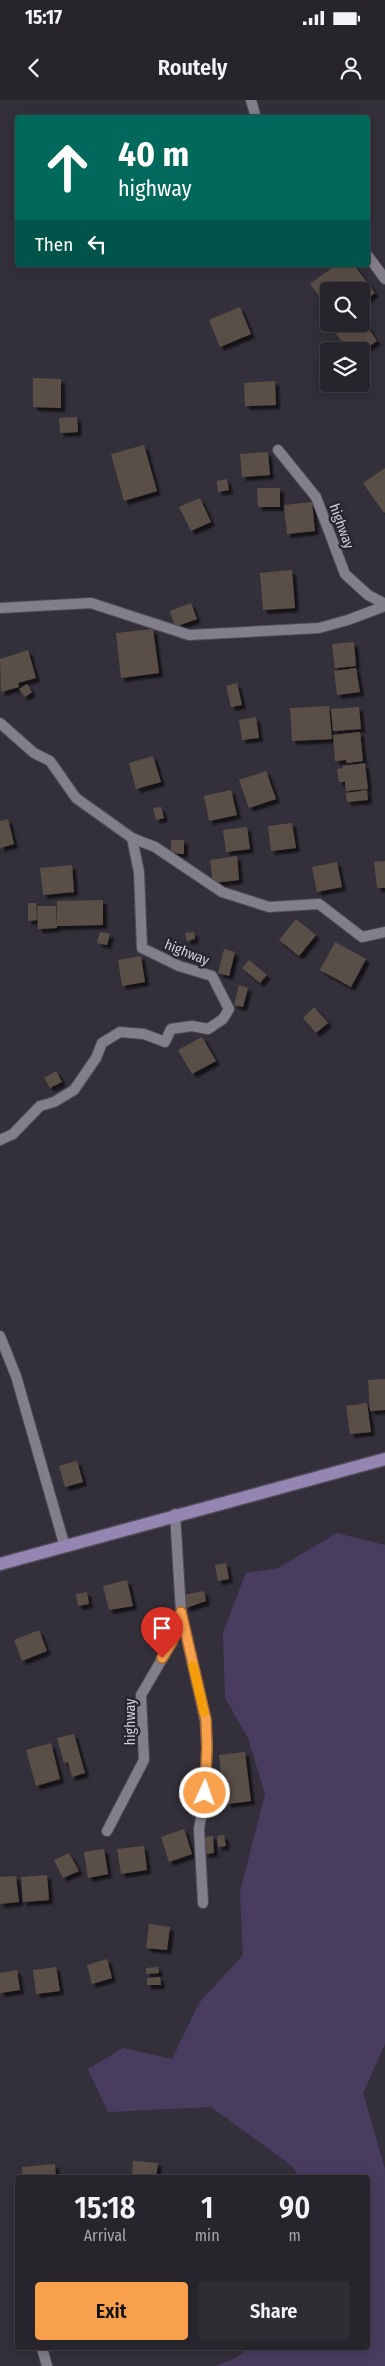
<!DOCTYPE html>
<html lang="en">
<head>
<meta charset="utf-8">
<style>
  :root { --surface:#27242c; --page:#2f2c34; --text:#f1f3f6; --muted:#a4a4a9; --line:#434148; --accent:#f9a04d }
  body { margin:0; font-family:"Fira Sans Condensed",sans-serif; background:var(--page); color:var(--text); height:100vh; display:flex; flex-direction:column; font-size:19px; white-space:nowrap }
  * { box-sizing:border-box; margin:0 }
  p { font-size:16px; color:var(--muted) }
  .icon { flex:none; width:28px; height:28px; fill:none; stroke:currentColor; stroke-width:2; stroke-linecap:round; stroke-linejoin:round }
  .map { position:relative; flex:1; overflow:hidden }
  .side { position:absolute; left:15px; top:2075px; width:355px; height:175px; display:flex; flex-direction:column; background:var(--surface); border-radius:5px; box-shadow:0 2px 12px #0003,0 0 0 1px var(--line) }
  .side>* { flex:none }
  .guide { position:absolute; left:15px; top:15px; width:355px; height:152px; border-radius:5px; box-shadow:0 2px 12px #0003,0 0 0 1px var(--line); background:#00695c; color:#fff; overflow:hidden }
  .fabs { position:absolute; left:320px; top:182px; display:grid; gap:10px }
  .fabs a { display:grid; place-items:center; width:50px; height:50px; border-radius:5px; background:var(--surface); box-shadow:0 2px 12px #0003,0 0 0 1px var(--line); font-size:25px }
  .pin { position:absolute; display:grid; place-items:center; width:42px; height:42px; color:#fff; margin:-51px -21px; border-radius:50% 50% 50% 0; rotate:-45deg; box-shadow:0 0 5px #0007 }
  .pin .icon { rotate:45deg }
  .me { position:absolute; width:55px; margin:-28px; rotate:3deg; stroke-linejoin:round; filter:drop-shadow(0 0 4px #0008) }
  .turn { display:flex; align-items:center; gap:18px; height:105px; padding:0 20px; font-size:22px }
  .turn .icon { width:65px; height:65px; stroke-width:2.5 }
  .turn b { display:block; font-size:35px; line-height:42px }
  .then { display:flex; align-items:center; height:48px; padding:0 20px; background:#0003; gap:10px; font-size:19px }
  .eta { display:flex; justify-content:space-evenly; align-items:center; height:85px; text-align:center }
  .eta b { font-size:30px; font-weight:600; line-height:35px }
  .button { display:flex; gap:10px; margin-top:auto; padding:10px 20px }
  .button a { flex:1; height:58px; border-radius:5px; background:var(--accent); color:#111; font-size:20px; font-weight:600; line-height:58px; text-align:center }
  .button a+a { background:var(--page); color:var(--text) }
  .status { display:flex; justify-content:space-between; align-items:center; height:35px; padding:0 25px; background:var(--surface); direction:ltr }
  .status svg { height:14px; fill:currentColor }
  header { display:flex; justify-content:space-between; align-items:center; height:65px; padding:0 20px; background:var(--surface); font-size:22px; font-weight:600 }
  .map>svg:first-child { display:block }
  .green { fill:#493d5f }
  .building { fill:#5a4f47; filter:url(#shadow) }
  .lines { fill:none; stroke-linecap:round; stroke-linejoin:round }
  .minor-casing { stroke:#4f4c55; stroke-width:12 }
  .primary-casing { stroke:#4f4c55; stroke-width:15 }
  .minor { stroke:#837e8c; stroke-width:10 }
  .primary { stroke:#9585b2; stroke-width:12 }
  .route-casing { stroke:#a26832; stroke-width:12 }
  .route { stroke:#f9a04d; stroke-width:9 }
  .slow { stroke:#f59e0b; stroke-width:9 }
  .labels { text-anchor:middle; stroke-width:5; stroke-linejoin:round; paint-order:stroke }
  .street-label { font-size:14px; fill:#d2d0d7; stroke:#2a2631 }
</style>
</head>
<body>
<div class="status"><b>15:17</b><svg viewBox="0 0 49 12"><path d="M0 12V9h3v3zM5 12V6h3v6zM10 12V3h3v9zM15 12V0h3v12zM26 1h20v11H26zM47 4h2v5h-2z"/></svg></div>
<header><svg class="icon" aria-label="back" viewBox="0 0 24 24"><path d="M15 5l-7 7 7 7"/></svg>Routely<svg class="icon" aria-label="person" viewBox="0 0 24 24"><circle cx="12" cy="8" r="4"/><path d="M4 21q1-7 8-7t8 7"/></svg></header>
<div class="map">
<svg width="385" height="2266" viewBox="0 0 385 2266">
  <defs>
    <filter id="shadow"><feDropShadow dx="4" dy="4" stdDeviation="1" flood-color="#0009"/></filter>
  </defs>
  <rect width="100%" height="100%" fill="#34303b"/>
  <polygon class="green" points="337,1433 385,1445 385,1944 363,1993 385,2069 385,2266 215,2266 236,2258 250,2248 368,2248 368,2078 299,2077 292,2066 211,2007 108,2012 88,1969 123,1948 172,1959 199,1903 243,1855 240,1792 265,1694 248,1638 225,1598 223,1532 246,1473 278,1468"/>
  <g class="building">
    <polygon points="336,165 354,165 375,193 361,203 361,191 329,191 329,209 310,184"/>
    <polygon points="240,207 251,234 220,247 209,220"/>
    <polygon points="361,218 377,241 362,251 349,251 336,234 351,224 361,224"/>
    <polygon points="33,278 61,279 61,308 33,307"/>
    <polygon points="275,281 276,305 245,306 244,283"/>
    <polygon points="77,317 78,332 60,333 59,318"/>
    <polygon points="144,345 157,391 124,401 111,354"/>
    <polygon points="268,352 270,375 242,377 240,354"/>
    <polygon points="385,368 385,412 384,413 363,383"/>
    <polygon points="227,379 229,390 218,392 217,381"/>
    <polygon points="257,388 280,388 280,407 258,407"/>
    <polygon points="200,398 211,422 191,431 179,407"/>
    <polygon points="312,402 315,431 287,434 284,405"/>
    <polygon points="292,470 295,508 263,510 260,473"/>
    <polygon points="191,503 197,519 175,527 170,511"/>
    <polygon points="153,529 159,573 121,578 116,533"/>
    <polygon points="354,542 356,566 335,568 332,544"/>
    <polygon points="28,550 36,578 18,583 19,587 1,592 0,559"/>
    <polygon points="356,568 360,592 337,595 334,571"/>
    <polygon points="237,583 242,605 231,607 226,586"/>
    <polygon points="27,584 32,592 25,597 19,589"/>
    <polygon points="329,606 332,639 292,641 290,608"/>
    <polygon points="359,607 361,629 333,631 331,609"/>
    <polygon points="256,617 259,638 242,640 239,620"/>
    <polygon points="360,632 363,661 347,663 346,660 335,661 333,635"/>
    <polygon points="153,656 161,682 136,689 129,663"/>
    <polygon points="365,663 368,689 346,691 345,682 339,682 337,669 343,668 343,666"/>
    <polygon points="266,671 276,699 249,708 239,680"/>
    <polygon points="231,690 237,715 209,721 204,696"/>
    <polygon points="367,690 368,700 347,702 346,693"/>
    <polygon points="161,707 164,718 156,720 153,708"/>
    <polygon points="8,719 14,744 0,748 0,721"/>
    <polygon points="292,723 296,748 271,751 268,726"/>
    <polygon points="247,727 250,749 226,752 223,730"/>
    <polygon points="171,740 184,740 184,754 171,753"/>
    <polygon points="237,756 239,780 213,783 210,760"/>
    <polygon points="385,761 385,788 377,788 374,762"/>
    <polygon points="337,762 342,787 317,792 312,767"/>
    <polygon points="72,765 74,792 43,795 40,768"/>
    <polygon points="103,800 103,825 57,826 57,801"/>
    <polygon points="28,803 36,803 37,820 28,821"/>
    <polygon points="37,806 56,806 57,828 38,829"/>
    <polygon points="296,819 316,835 299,856 279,840"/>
    <polygon points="100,832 110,834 107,845 97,843"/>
    <polygon points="194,832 195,839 187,841 185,833"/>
    <polygon points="335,842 366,859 351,887 320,870"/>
    <polygon points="224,849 235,852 229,876 218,873"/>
    <polygon points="141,856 145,882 122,886 118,860"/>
    <polygon points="249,860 267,875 260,883 242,868"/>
    <polygon points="239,885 248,888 243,907 234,905"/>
    <polygon points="314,907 328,923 316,933 303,918"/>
    <polygon points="202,937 216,961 192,974 178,950"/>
    <polygon points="56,971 62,982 50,988 44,978"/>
    <polygon points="385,1279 385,1310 370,1311 368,1280"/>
    <polygon points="367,1303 371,1332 350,1334 346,1306"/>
    <polygon points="77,1361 83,1382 65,1387 59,1366"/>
    <polygon points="226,1463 229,1479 218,1481 215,1465"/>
    <polygon points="127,1480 133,1506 109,1510 103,1486"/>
    <polygon points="204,1491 206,1501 186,1508 183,1495"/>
    <polygon points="87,1492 89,1504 78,1506 76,1494"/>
    <polygon points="39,1530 47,1551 22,1561 14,1540"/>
    <polygon points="74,1634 85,1673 72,1677 68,1662 64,1663 57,1638"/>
    <polygon points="51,1643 60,1679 36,1686 26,1650"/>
    <polygon points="245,1652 251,1701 227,1704 225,1696 217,1697 216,1684 222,1683 219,1655"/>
    <polygon points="184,1729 192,1754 169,1762 161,1737"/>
    <polygon points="224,1735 226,1746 218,1747 217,1736"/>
    <polygon points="213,1736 214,1753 205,1754 204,1737"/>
    <polygon points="144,1746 147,1770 121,1774 117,1749"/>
    <polygon points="104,1749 108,1774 88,1778 84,1752"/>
    <polygon points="69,1753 79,1771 63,1778 54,1760"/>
    <polygon points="47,1775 49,1800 23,1802 21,1777"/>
    <polygon points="16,1776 19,1802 0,1804 0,1777"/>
    <polygon points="149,1824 170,1827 167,1850 146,1848"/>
    <polygon points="107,1859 112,1878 92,1884 87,1865"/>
    <polygon points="56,1867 60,1891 36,1894 33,1870"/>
    <polygon points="158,1867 159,1873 146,1874 146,1868"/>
    <polygon points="17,1870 20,1890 0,1893 0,1873"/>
    <polygon points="160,1877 161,1885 147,1885 147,1878"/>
    <polygon points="133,2061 158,2063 156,2078 132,2078"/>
    <polygon points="55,2064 56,2078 23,2078 22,2067"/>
  </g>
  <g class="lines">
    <defs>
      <g id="minor">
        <polyline points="251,0 256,18"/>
        <polyline points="368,156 385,179"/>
        <polyline points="278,350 316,397 345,474 368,495 385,504"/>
        <polyline points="0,508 91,503 189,535 319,528 348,520 385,506"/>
        <polyline points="0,623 34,653 50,661 76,698 132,738 155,747 222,792 269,807 319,804 362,837 385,832"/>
        <polyline points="0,1040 13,1034 40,1006 54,1002 74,990 96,958 102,943 120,932 144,934 165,942 171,929 192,926 208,929 223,919 229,909 212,876 179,866 142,848 139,772 132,738"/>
        <polyline points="0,1236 16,1276 65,1447"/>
        <polyline points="175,1414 181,1512 205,1620 207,1647 205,1693 199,1729 203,1803"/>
        <polyline points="107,1731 144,1660 141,1595 172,1542 181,1513"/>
        <polyline points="42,2248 47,2266"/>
      </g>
      <polyline id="primary" points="0,1464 385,1359"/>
    </defs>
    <use href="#minor" class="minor-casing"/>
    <use href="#primary" class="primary-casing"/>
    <use href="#minor" class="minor"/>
    <use href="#primary" class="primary"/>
  </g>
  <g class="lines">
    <defs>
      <polyline id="route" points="162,1558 172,1542 181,1512 206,1620 207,1647 205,1693"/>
    </defs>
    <use href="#route" class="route-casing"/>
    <use href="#route" class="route"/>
    <polyline class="slow" points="193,1566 204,1612"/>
  </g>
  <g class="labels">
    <g class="street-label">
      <text transform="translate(342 426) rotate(70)" y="5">highway</text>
      <text transform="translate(187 852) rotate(22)" y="5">highway</text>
      <text transform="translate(130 1622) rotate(-90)" y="5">highway</text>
    </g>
  </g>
</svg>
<div class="fabs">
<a><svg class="icon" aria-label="search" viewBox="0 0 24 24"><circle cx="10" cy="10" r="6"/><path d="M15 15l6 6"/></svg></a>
<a><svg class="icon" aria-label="layers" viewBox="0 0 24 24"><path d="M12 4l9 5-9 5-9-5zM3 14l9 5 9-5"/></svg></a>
</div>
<div class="pin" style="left:162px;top:1558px;background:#d93025"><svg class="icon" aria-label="arrive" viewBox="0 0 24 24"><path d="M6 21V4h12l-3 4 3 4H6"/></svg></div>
<svg class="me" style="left:205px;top:1693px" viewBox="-20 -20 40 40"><circle r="17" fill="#f9a04d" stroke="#fff" stroke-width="3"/><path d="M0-11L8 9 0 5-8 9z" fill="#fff"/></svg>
<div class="guide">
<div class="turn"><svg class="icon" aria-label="ahead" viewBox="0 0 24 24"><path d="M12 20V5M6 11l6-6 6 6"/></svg><div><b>40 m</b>highway</div></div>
<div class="then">Then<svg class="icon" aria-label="left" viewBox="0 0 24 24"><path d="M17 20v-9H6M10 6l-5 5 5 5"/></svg></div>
</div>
<section class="side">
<div class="eta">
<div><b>15:18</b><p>Arrival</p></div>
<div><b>1</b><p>min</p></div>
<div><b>90</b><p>m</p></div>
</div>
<div class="button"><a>Exit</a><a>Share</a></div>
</section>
</div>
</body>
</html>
